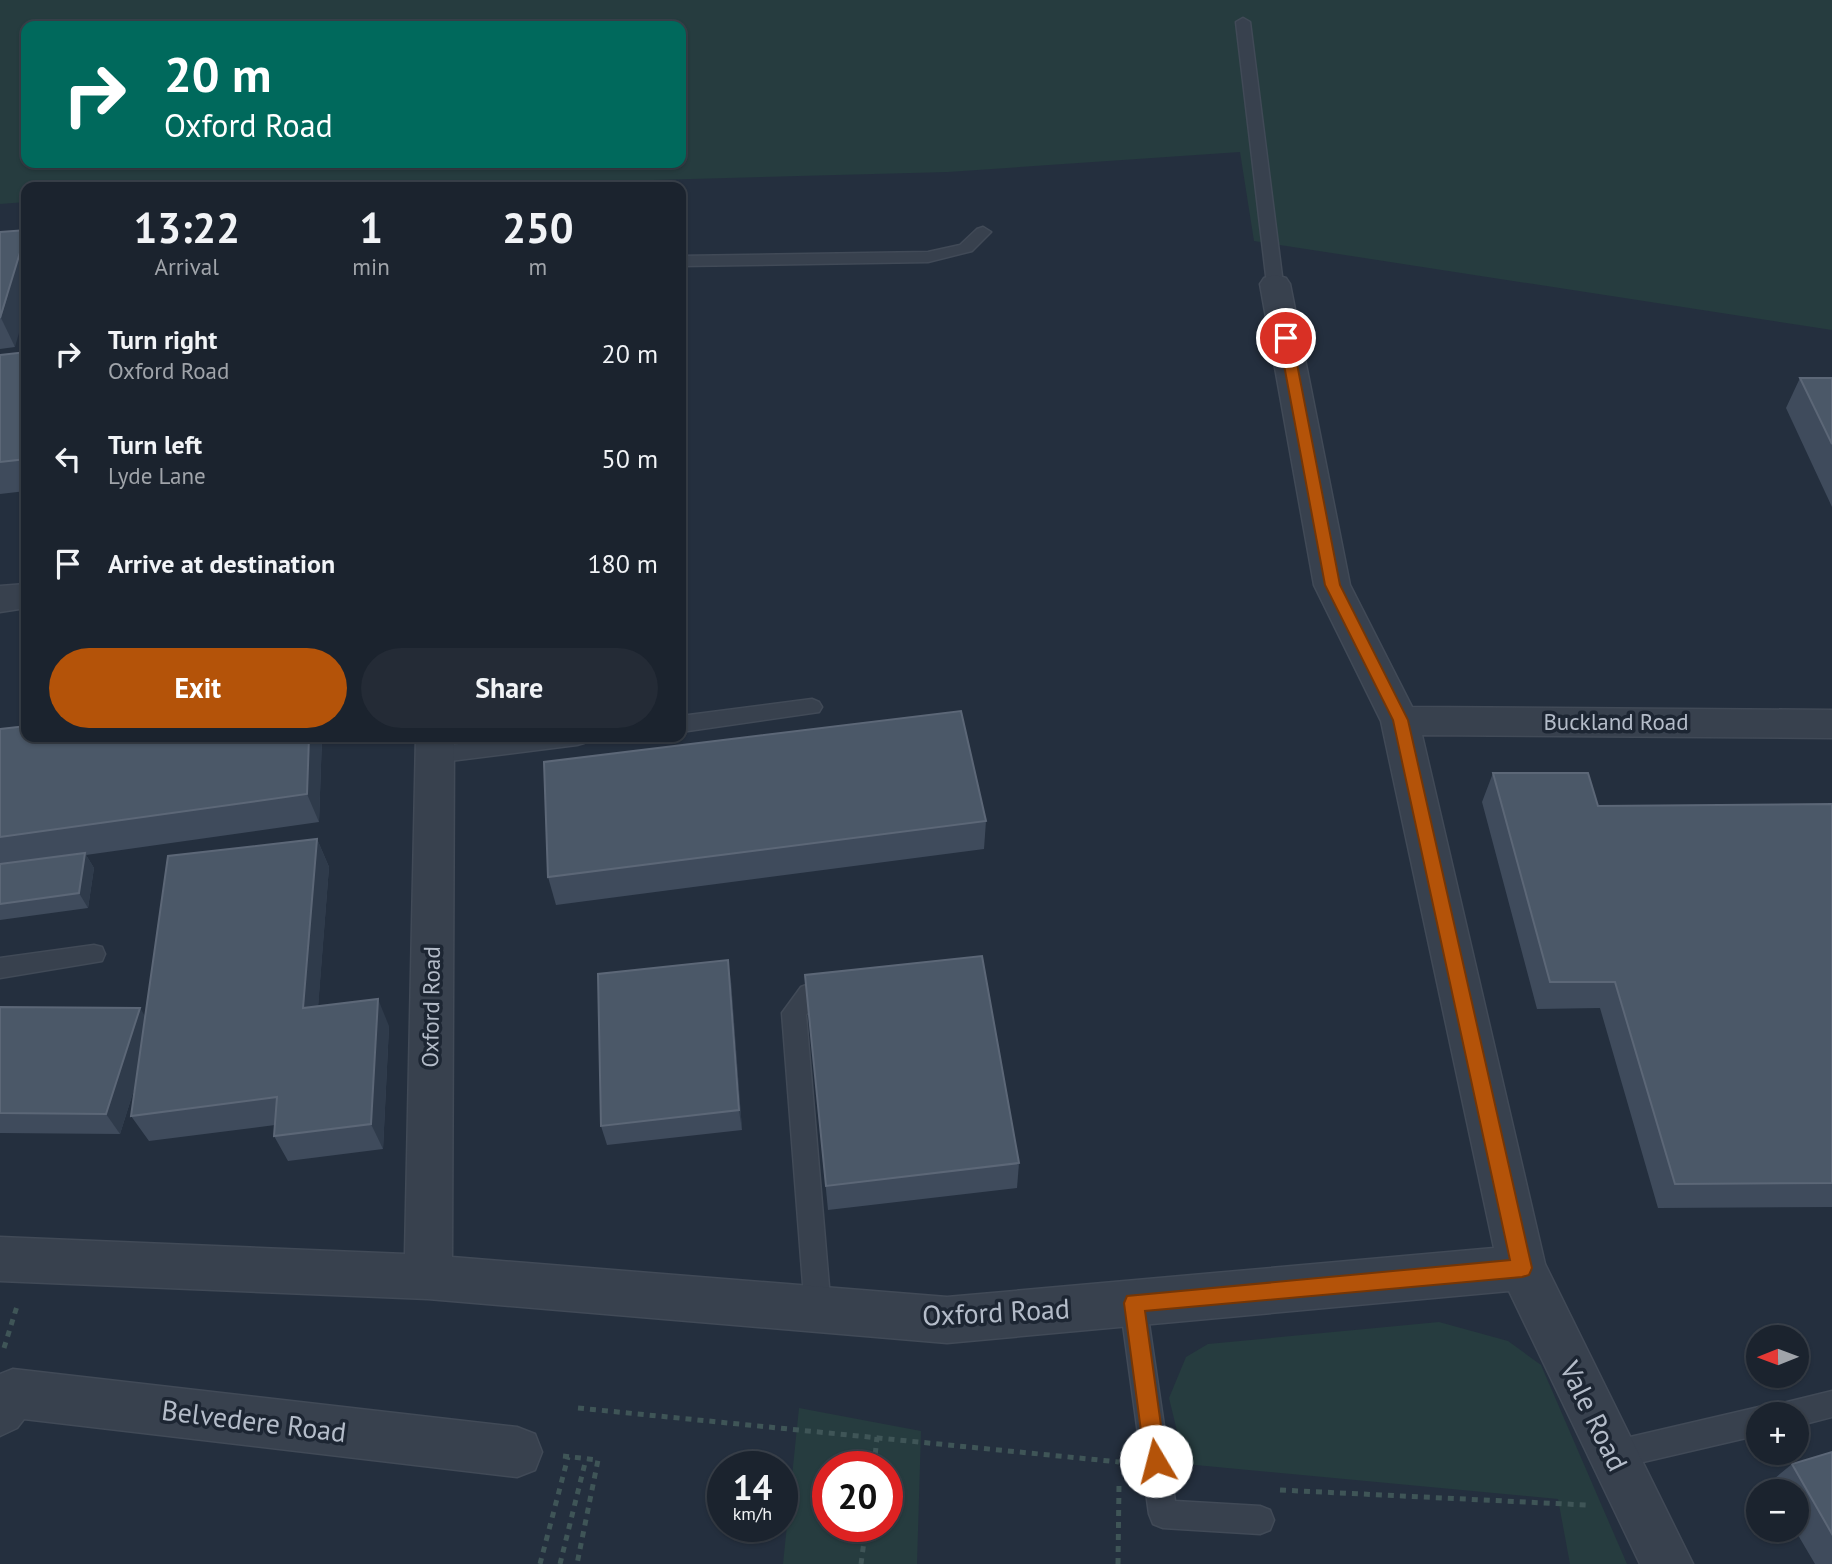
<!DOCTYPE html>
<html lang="en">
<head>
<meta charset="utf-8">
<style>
  :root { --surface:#1b232e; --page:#242b36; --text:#f1f3f6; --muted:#a0a4aa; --line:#39404a; --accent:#b45309 }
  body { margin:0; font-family:"PT Sans",sans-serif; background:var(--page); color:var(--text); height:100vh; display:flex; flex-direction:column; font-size:26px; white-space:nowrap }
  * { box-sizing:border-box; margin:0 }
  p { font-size:23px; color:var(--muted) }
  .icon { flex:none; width:38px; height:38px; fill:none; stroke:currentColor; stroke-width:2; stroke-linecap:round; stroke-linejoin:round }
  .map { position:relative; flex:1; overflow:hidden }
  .details { position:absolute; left:21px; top:182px; width:665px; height:560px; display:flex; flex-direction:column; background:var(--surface); border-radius:14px; box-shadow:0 2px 5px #0004,0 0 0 2px var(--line) }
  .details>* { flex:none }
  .hud { position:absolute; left:21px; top:21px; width:665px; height:147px; border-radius:14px; box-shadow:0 2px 5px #0004,0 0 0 2px var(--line); background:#00695c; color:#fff; overflow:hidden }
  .needle { width:46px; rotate:269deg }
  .tools { position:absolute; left:1746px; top:1325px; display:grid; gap:14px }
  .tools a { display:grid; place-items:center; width:63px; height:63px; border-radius:50%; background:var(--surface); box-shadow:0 2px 5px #0004,0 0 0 2px var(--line); font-size:35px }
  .speed { position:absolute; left:707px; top:1451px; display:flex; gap:14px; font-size:35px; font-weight:700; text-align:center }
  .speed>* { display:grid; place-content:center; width:91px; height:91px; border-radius:50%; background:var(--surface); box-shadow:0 2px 5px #0004,0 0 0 2px var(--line); line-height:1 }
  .speed small { font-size:18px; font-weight:400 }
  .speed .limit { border:10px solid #d22; background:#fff; color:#111 }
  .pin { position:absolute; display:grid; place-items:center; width:60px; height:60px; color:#fff; margin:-30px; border:4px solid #fff; border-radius:50%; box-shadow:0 2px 7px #0007 }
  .me { position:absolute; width:77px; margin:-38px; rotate:352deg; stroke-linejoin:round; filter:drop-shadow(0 0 5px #0008) }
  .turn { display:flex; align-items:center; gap:24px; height:147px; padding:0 28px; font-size:32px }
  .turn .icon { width:91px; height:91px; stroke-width:2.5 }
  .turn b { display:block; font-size:49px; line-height:60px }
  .eta { display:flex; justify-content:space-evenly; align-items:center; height:119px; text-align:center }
  .eta b { font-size:42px; font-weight:700; line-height:49px }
  .primary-button { display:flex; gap:14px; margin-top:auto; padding:14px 28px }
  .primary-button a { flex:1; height:80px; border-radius:42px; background:var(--accent); color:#fff; font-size:28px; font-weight:700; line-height:80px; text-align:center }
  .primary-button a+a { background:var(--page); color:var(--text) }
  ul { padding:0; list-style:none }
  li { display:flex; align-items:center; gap:21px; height:105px; padding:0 28px }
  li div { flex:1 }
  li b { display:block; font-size:26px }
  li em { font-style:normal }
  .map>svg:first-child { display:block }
  .green { fill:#263c3f; fill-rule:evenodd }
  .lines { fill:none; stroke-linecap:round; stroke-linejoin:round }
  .lane-casing { stroke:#414a57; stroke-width:3 }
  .street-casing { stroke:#414a57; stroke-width:3 }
  .path { stroke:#3f5557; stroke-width:5; stroke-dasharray:6 6; stroke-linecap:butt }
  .lane { fill:#38414e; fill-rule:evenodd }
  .street { fill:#38414e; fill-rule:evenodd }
  .wall { fill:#3f4b5c }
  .shaded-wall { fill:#2f3b4b }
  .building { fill:#4b5868; stroke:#5c6777; stroke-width:2 }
  .route { fill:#b45309; stroke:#753606; stroke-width:2 }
  .labels { text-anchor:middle; stroke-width:7; stroke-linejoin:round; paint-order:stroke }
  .street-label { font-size:23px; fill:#b4bcc9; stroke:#1d2633 }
  .near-street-label { font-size:28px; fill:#b4bcc9; stroke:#1d2633 }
</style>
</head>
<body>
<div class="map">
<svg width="1832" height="1564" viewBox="0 0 1832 1564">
  <rect width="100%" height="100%" fill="#242f3e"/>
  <g class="green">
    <path d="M0,0H1832V330L1254,241L1240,152L948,172L393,187H26V202L0,204ZM26,26H681V163H26Z"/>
    <polygon points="1439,1322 1508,1341 1541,1365 1627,1564 1570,1564 1558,1499 1185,1464 1169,1398 1186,1357 1208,1344"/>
    <path d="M799,1408L921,1431L917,1564H783ZM828,1466H887V1526H828Z"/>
  </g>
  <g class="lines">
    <defs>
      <g id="lane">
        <polygon points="1243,18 1250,22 1283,284 1275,289 1267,284 1236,22"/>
        <polygon points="983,227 991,232 972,251 928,262 681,266 681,256 928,252 960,245 977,229"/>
        <polygon points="812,699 819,702 822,707 819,712 681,732 681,716"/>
        <polygon points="516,737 587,737 584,743 577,745 434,763 427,761 424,755 427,749 434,747"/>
        <polygon points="94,945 102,947 105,954 102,961 0,978 0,958"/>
        <polygon points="833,975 841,978 844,985 841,992 817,1001 806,1015 831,1310 827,1319 818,1323 809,1319 805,1310 782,1013 801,987"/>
        <polygon points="1133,1291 1142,1294 1146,1303 1175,1501 1260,1506 1270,1510 1274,1520 1270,1530 1260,1534 1163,1528 1153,1524 1149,1514 1120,1303 1124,1294"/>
        <polygon points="1832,1391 1832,1417 1797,1426 1797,1414 1776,1414 1779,1404"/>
        <polygon points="1759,1407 1770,1414 1759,1414 1759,1435 1613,1469 1603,1465 1599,1455 1603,1445 1613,1441"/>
      </g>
      <g id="street">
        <polygon points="1275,275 1286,278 1290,284 1350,585 1412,707 1832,710 1832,738 1422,735 1545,1264 1693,1564 1640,1564 1509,1291 947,1343 428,1299 0,1281 0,1237 405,1254 416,737 454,737 452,1257 947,1297 1494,1248 1381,721 1314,585 1260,284 1264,278"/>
        <polygon points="26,584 26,608 0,612 0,586"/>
        <polygon points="13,1369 517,1427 535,1434 542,1452 535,1470 517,1477 24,1419 17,1428 0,1436 0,1374"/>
      </g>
    </defs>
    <use href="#lane" class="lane-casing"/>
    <use href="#street" class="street-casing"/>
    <g class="path">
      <polyline points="4,1348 18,1303"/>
      <polyline points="578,1408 1119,1462"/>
      <polyline points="563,1456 598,1460 577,1564"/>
      <polyline points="874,1466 877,1437"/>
      <polyline points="1280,1490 1586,1505"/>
      <polyline points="540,1564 568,1457"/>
      <polyline points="560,1564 586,1459"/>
      <polyline points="861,1564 866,1526"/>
      <polyline points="1118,1564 1119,1484"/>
    </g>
    <use href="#lane" class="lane"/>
    <use href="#street" class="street"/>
  </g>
  <g class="wall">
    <polygon points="0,232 15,347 0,349"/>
    <polygon points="26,352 26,491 0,494 0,355"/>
    <polygon points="1800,378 1832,378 1832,507 1786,408"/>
    <polygon points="0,729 26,737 322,737 319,822 86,855 94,868 88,908 0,920"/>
    <polygon points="1493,773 1598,806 1832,804 1832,1207 1658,1208 1600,1008 1537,1009 1482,802"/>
    <polygon points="986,821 984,849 556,905 548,877"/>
    <polygon points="317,839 329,867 318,1006 389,1026 383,1149 288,1161 274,1136 275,1125 149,1141 131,1116 136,1083 120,1134 0,1133 0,1007 145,1017"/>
    <polygon points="805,975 1019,1163 1017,1188 828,1210"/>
    <polygon points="731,981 742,1130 607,1145 601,1126"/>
    <polygon points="1832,1452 1832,1564 1815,1564 1795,1530 1797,1530 1797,1491 1774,1491 1769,1483 1792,1464"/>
  </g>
  <g class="shaded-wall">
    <polygon points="26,233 26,308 15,347 1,318"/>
    <polygon points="309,737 322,737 319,822 307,794"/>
    <polygon points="317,839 329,867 316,1035 303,1008"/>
    <polygon points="85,853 94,868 88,908 79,893"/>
    <polygon points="728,960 731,981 742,1130 739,1110"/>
    <polygon points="378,999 389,1026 383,1149 371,1124"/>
    <polygon points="140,1008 153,1029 120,1134 106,1114"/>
  </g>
  <g class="building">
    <polygon points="26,230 26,233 0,318 0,232"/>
    <polygon points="26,352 26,459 0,462 0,355"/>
    <polygon points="1800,378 1832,378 1832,444"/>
    <polygon points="961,711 986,821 548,877 544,762"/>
    <polygon points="26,726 26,737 309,737 307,794 0,837 0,729"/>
    <polygon points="1493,773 1588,773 1598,806 1832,804 1832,1183 1675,1184 1615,982 1550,982"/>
    <polygon points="317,839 303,1008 378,999 371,1124 274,1136 277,1097 131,1116 168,856"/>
    <polygon points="85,853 79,893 0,904 0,864"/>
    <polygon points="982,956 1019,1163 826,1186 805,975"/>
    <polygon points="728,960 739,1110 601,1126 598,974"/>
    <polygon points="0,1007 140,1008 106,1114 0,1113"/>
    <polygon points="1832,1452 1832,1534 1792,1464"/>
  </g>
  <polygon class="route" points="1286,334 1292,338 1340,585 1408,720 1532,1268 1529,1275 1522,1277 1145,1311 1166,1461 1163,1468 1156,1471 1148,1468 1145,1461 1124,1303 1127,1296 1510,1260 1393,720 1325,585 1279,338"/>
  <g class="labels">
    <g class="street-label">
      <text x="1616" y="730">Buckland Road</text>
      <text transform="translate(431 1007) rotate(-89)" y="8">Oxford Road</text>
    </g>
    <g class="near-street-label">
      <text transform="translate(996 1312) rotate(-3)" y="10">Oxford Road</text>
      <text transform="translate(1594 1416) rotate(64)" y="10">Vale Road</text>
      <text transform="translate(254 1421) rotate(7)" y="10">Belvedere Road</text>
    </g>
  </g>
</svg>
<div class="tools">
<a><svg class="needle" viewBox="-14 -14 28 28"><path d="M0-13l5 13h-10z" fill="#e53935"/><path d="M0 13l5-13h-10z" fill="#a0a4aa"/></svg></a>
<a>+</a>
<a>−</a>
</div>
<div class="speed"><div>14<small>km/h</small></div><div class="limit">20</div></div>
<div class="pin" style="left:1286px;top:338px;background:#d93025"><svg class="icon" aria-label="arrive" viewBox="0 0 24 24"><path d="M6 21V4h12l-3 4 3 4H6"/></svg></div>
<svg class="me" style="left:1156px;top:1461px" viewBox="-20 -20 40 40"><circle r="19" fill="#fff"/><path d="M0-13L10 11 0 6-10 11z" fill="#b45309"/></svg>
<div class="hud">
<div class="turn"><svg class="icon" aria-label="right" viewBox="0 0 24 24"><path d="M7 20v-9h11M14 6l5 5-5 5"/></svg><div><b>20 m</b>Oxford Road</div></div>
</div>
<section class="details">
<div class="eta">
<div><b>13:22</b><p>Arrival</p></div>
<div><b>1</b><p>min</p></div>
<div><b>250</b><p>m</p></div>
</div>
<ul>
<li><svg class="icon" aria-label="right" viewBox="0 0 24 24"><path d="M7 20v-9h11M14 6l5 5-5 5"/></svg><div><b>Turn right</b><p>Oxford Road</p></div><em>20 m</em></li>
<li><svg class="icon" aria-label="left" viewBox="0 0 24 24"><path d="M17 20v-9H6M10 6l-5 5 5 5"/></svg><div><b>Turn left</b><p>Lyde Lane</p></div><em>50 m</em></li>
<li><svg class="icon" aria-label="arrive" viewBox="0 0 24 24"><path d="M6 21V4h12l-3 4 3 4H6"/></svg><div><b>Arrive at destination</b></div><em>180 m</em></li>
</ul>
<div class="primary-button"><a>Exit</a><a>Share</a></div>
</section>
</div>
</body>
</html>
